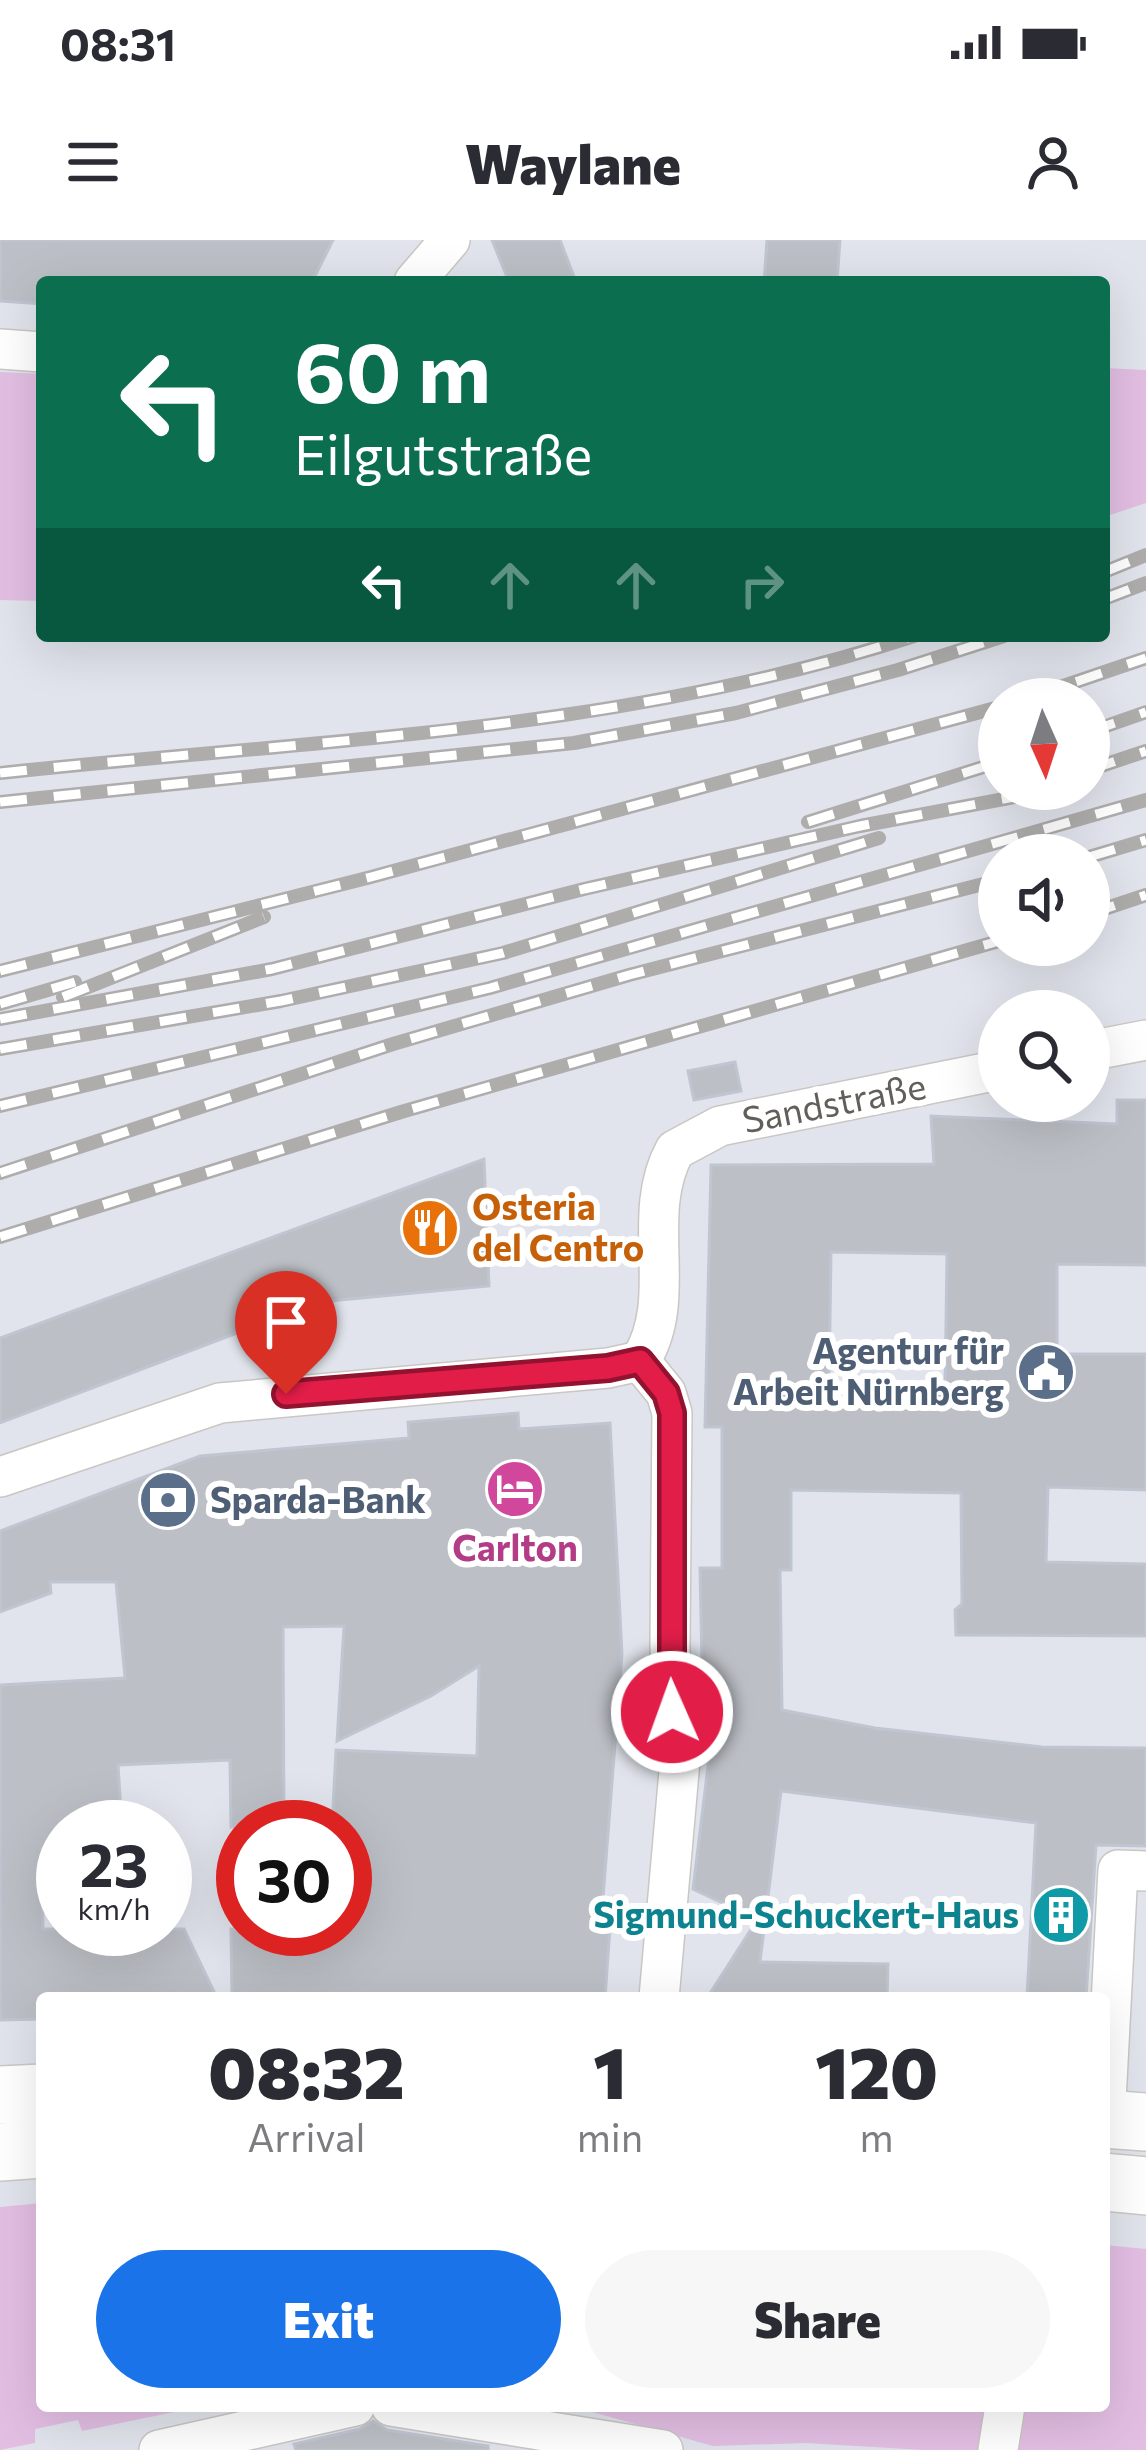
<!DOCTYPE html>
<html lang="en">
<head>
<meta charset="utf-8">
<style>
  :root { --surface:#fff; --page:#f7f7f7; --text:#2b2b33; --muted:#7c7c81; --accent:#1a73e8 }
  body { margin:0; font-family:Commissioner,sans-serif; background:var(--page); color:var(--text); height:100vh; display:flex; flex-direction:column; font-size:45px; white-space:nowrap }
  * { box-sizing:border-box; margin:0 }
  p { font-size:39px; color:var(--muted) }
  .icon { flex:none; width:66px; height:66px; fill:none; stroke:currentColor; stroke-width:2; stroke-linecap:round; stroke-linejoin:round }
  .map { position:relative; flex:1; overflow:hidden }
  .drawer { position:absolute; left:36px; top:1752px; width:1074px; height:420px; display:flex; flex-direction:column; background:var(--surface); border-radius:12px; box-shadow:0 12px 48px #0002 }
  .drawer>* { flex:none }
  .guide { position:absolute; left:36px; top:36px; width:1074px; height:366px; border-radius:12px; box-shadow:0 12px 48px #0002; background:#0b6e4f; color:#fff; overflow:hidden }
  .needle { width:78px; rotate:177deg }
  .controls { position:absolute; left:978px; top:438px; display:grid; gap:24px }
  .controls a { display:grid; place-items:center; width:132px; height:132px; border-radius:50%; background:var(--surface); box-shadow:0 12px 48px #0002; font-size:60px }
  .speed { position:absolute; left:36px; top:1560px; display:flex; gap:24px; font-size:60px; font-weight:700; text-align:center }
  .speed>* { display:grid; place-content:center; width:156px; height:156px; border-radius:50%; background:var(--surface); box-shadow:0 12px 48px #0002; line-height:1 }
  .speed small { font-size:30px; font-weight:400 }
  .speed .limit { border:18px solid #d22; background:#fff; color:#111 }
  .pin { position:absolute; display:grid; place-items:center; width:102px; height:102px; color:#fff; margin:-123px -51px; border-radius:50% 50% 50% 0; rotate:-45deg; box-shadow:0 0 12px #0007 }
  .pin .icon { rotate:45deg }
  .me { position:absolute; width:132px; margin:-66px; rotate:358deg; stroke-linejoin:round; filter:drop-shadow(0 0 9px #0008) }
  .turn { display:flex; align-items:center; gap:42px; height:252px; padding:0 60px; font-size:54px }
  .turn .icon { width:156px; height:156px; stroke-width:2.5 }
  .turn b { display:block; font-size:84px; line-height:102px }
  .lanes { display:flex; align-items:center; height:114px; padding:0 60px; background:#0003; justify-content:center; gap:60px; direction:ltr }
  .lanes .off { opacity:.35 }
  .eta { display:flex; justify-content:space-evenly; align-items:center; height:204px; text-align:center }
  .eta b { font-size:72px; font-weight:800; line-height:84px }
  .cta { display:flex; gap:24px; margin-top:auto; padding:24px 60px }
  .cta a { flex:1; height:138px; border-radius:72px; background:var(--accent); color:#fff; font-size:48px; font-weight:800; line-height:138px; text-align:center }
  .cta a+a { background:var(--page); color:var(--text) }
  .status { display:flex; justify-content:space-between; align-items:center; height:84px; padding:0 60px; background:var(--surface); direction:ltr }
  .status svg { height:33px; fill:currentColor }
  header { display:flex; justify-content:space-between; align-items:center; height:156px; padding:0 60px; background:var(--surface); font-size:54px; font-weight:800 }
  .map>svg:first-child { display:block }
  .green { fill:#e2bee3 }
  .building { fill:#bcbfc5; stroke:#c0c6d1; stroke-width:3; fill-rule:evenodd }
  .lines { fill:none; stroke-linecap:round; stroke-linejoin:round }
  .street-casing { stroke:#cac7c3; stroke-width:42 }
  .secondary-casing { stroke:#ccc8c3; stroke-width:60 }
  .street { stroke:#fff; stroke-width:39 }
  .secondary { stroke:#fff; stroke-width:57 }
  .rail-casing { stroke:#aeadac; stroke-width:14 }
  .rail { stroke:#fff; stroke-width:9; stroke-dasharray:27; stroke-linecap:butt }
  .route-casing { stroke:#92132f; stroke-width:30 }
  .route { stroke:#e11d48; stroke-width:21 }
  .labels { text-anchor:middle; stroke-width:12; stroke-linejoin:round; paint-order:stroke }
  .street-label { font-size:36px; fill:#625e5a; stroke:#fff }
  .food-label { font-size:36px; font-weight:bold; fill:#c56008; stroke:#fff; text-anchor:start }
  .service-label { font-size:36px; font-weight:bold; fill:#4e5e75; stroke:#fff; text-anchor:end }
  .hotel-label { font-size:36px; font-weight:bold; fill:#b23c85; stroke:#fff }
  .culture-label { font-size:36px; font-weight:bold; fill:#0d838f; stroke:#fff; text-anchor:end }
</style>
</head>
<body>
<div class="status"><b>08:31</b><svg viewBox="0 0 49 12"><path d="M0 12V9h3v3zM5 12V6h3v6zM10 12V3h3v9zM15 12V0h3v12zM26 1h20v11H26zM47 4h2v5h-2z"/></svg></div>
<header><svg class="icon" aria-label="menu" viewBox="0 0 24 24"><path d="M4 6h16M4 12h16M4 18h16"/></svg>Waylane<svg class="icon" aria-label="person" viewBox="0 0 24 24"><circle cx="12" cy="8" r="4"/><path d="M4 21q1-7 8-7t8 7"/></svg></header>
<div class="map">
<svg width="1146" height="2210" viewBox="0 0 1146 2210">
  <rect width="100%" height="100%" fill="#e1e4ec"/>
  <g class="green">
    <polygon points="1104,128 1146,130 1146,263 1104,277"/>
    <polygon points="0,132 42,134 42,361 0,360"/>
    <polygon points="42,1963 42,2166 203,2166 82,2191 78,2180 35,2189 35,2203 0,2210 0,1967"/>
    <polygon points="1104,2005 1146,2009 1146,2210 924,2210 806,2203 713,2206 571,2166 1104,2166"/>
  </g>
  <g class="building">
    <polygon points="0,0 333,0 312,42 42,42 42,64 0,61"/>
    <polygon points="492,0 560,0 576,42 509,42"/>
    <polygon points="767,0 840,0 837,42 764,42"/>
    <polygon points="735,822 741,851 694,860 688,831"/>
    <path d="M1117,860H1146V1025L1057,1024V1114H1146V1250L1048,1247L1046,1322L1146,1324V1396L956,1395L955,1370L962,1364L961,1253L791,1250V1330H780L782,1470L875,1488L1042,1507L1146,1508V1606L1096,1605L1086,1758H1027L1036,1583L781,1551L760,1722L888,1724L887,1758H707L757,1680L732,1677L733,1668L693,1649L709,1518L704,1517L700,1328H722V1187H705L711,925L934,924L931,876L1117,884ZM831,1012L947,1014L945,1151L829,1149Z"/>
    <polygon points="484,919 489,1046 319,1062 0,1183 0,1098"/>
    <polygon points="518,1173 519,1189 610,1183 622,1414 603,1658 612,1659 605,1758 232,1758 231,1689 345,1689 345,1587 332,1587 336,1510 477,1516 479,1426 431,1456 337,1501 344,1386 283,1387 284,1587 231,1587 230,1520 118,1525 122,1587 63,1587 63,1628 42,1631 43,1689 184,1689 217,1758 42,1758 42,1779 0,1780 0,1445 125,1438 116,1342 50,1342 51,1353 0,1372 0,1291 200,1216 409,1198 408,1182"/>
    <polygon points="373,2181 387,2190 488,2206 488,2210 296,2210 294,2204 360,2189"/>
  </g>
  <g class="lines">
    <defs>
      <g id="street">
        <polyline points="414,42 450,0"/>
        <polyline points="0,109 42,112"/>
        <polyline points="1089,811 1146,800"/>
        <polyline points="640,1121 666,1153 672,1173 670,1405 672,1472 681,1509 659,1758"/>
        <path d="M640,1121C681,1058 638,977 675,910L720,886L999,830"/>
        <polyline points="0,1237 220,1163 608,1128 640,1121"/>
        <polyline points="1105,1880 1118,1630 1146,1631"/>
        <polyline points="391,2166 663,2210"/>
        <polyline points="159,2210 355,2166"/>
        <polyline points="998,2210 1005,2166"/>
      </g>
      <g id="secondary">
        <polyline points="0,1855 42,1853"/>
        <polyline points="1104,1879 1146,1882"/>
        <polyline points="0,1912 42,1909"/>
        <polyline points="1104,1942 1146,1946"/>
      </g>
    </defs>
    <use href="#street" class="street-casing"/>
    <use href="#secondary" class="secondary-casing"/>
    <use href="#street" class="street"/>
    <use href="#secondary" class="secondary"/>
    <defs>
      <g id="rail">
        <polyline points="1104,332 1146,315"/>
        <polyline points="1104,359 1146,343"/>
        <polyline points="1025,459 1146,418"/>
        <polyline points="1089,492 1146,472"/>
        <polyline points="1089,530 1146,511"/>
        <path d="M0,533C307,500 618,493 914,396"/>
        <polyline points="0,562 574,503 736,473 898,430 1004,396"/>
        <polyline points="808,582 999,522"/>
        <polyline points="1089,617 1146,600"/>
        <polyline points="1089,674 1146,655"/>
        <polyline points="0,731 371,637 999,467"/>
        <polyline points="63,757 264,677"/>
        <polyline points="0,764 75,742"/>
        <polyline points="0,779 272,729 584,649 860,586 1057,549"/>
        <polyline points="0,809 281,761 503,713 879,598"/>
        <polyline points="0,866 490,748 1146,560"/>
        <polyline points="0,933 393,804 629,735 999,640"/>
        <polyline points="0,997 401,872 999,701"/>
      </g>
    </defs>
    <use href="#rail" class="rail-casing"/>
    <use href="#rail" class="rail"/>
  </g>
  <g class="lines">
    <defs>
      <polyline id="route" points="286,1154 608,1128 640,1121 666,1153 672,1173 672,1472"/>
    </defs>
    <use href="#route" class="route-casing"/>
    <use href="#route" class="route"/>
  </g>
  <defs>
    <symbol id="restaurant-disc" viewBox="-11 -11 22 22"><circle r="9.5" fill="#e8710a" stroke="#fff"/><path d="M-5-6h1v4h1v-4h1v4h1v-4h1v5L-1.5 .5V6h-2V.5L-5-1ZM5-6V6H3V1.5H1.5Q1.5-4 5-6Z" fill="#fff"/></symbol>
    <symbol id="civic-disc" viewBox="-11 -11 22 22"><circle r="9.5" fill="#5c6f8a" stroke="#fff"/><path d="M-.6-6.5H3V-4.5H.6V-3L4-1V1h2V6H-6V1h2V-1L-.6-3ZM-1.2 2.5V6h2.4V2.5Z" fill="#fff"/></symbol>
    <symbol id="hotel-disc" viewBox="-11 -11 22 22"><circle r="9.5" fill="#d1479c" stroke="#fff"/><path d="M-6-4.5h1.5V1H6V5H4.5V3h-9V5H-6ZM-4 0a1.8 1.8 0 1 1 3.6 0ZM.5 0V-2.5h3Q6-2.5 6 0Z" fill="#fff"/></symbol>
    <symbol id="bank-disc" viewBox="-11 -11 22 22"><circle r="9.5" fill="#5c6f8a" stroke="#fff"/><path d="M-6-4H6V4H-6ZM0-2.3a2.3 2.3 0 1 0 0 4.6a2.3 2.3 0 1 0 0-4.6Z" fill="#fff"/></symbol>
    <symbol id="building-disc" viewBox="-11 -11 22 22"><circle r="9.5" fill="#0f9aa8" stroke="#fff"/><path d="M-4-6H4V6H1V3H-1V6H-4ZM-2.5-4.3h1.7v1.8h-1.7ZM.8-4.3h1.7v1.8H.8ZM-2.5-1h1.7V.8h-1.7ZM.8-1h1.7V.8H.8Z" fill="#fff"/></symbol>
  </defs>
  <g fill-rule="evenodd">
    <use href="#restaurant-disc" x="397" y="955" width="66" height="66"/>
    <use href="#civic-disc" x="1013" y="1099" width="66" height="66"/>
    <use href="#hotel-disc" x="482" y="1216" width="66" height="66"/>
    <use href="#bank-disc" x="135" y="1227" width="66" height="66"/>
    <use href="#building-disc" x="1028" y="1642" width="66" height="66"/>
  </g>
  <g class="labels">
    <g class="street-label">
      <text transform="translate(834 863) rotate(-11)" y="13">Sandstraße</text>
    </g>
    <g class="food-label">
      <text x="472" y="980">Osteria<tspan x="472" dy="41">del Centro</tspan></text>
    </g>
    <g class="service-label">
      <text x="1004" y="1124">Agentur für<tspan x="1004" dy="41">Arbeit Nürnberg</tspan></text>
      <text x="210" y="1273" text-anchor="start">Sparda-Bank</text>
    </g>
    <g class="hotel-label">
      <text x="515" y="1321">Carlton</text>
    </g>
    <g class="culture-label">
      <text x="1019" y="1688">Sigmund-Schuckert-Haus</text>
    </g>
  </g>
</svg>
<div class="controls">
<a><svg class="needle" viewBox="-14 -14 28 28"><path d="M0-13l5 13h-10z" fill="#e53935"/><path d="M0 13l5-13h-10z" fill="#7c7c81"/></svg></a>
<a><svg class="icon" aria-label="sound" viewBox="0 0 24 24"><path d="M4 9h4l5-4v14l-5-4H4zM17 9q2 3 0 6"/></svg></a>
<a><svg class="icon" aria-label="search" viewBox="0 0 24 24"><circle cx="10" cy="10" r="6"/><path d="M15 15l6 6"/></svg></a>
</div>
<div class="speed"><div>23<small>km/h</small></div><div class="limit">30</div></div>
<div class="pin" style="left:286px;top:1154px;background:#d93025"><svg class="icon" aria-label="arrive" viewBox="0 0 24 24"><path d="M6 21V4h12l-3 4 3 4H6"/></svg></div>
<svg class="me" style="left:672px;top:1472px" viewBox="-20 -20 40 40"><circle r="17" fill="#e11d48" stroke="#fff" stroke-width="3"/><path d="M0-11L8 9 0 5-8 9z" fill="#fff"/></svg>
<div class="guide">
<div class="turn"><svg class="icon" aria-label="left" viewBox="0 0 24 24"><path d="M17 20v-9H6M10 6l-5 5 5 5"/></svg><div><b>60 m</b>Eilgutstraße</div></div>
<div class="lanes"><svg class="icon" aria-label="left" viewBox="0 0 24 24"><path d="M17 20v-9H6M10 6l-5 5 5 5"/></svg><svg class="icon off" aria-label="ahead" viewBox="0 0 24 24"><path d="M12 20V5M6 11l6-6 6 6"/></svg><svg class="icon off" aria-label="ahead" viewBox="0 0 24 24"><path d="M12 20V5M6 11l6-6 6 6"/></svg><svg class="icon off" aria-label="right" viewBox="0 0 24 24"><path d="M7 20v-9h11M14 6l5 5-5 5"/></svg></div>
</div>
<section class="drawer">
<div class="eta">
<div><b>08:32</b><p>Arrival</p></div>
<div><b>1</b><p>min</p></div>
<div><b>120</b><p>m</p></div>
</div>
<div class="cta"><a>Exit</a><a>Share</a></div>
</section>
</div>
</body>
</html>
